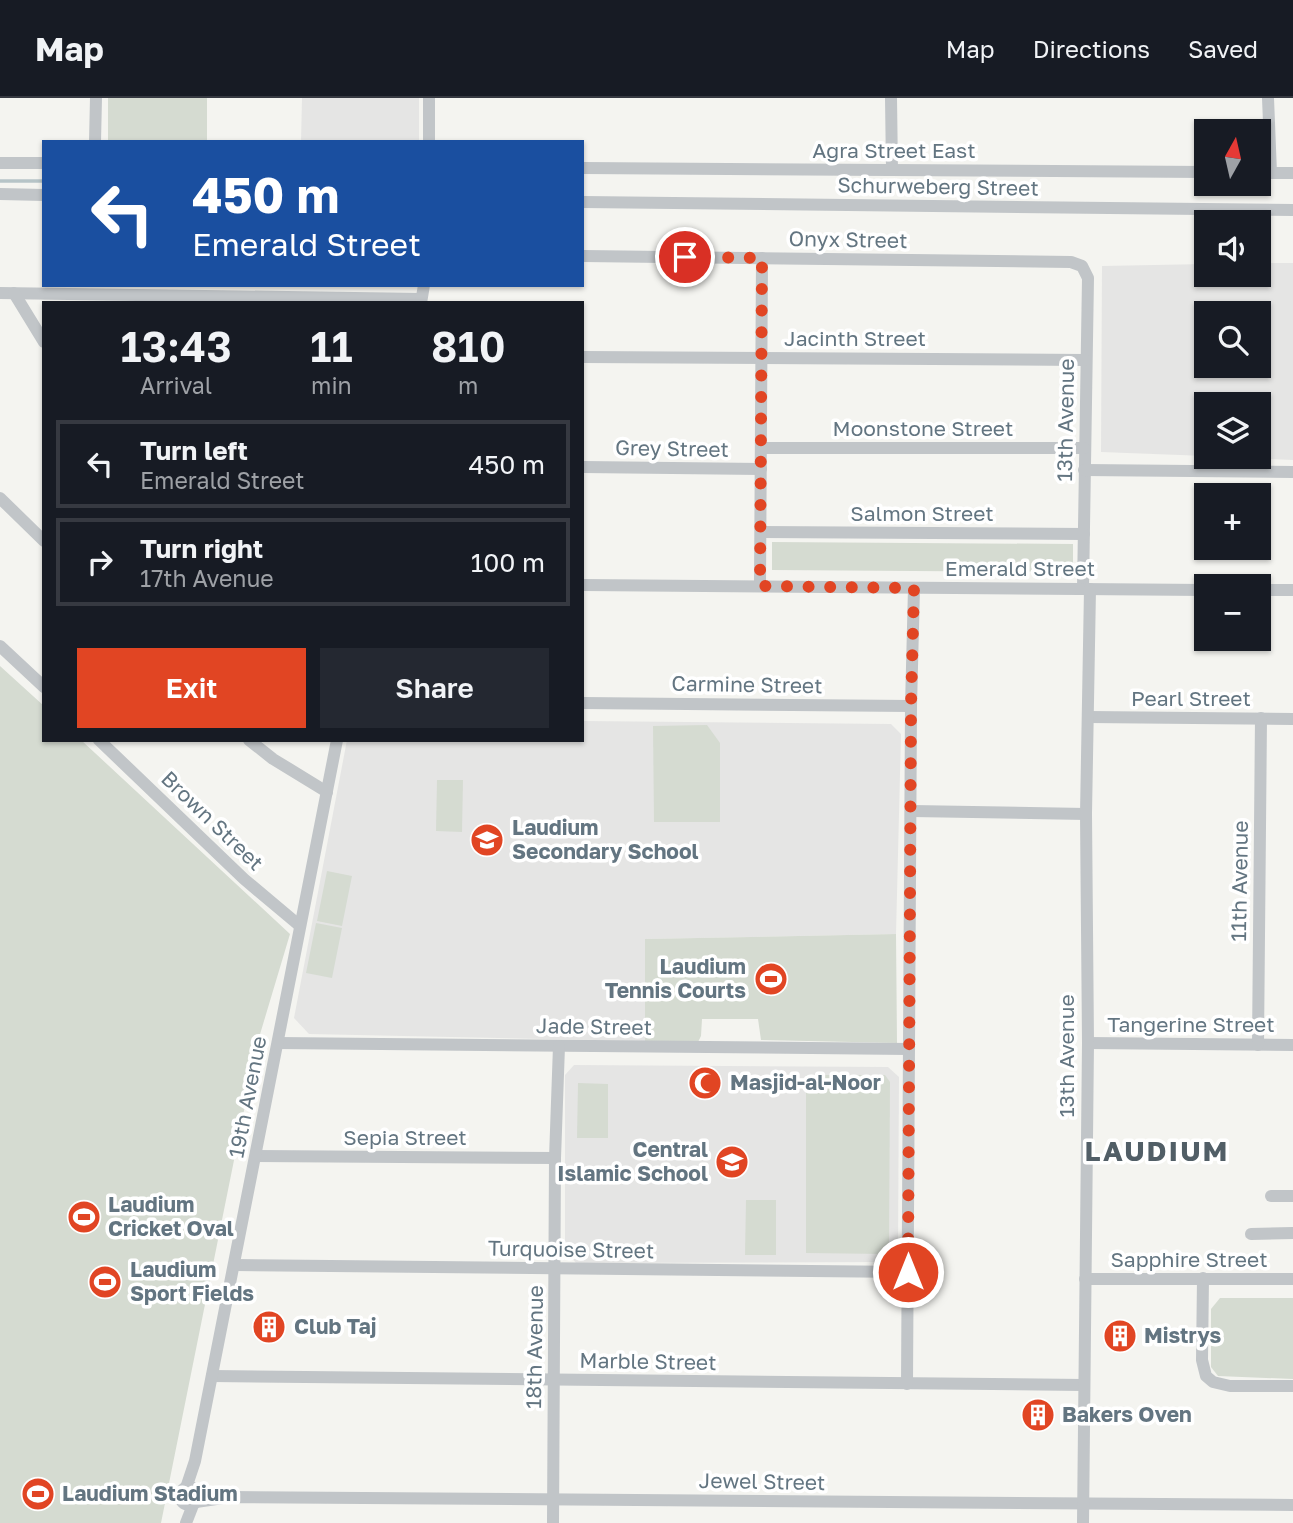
<!DOCTYPE html>
<html lang="en">
<head>
<meta charset="utf-8">
<style>
  :root { --surface:#171b24; --page:#242831; --text:#f1f3f6; --muted:#9ea1a6; --line:#363941; --accent:#e14523 }
  body { margin:0; font-family:"Golos Text",sans-serif; background:var(--page); color:var(--text); height:100vh; display:flex; flex-direction:column; font-size:26px; white-space:nowrap }
  * { box-sizing:border-box; margin:0 }
  p { font-size:23px; color:var(--muted) }
  .icon { flex:none; width:38px; height:38px; fill:none; stroke:currentColor; stroke-width:2; stroke-linecap:round; stroke-linejoin:round }
  .map { position:relative; flex:1; overflow:hidden }
  .panel { position:absolute; left:42px; top:203px; width:542px; height:441px; display:flex; flex-direction:column; background:var(--surface); border-radius:0px; box-shadow:0 2px 5px #0004 }
  .panel>* { flex:none }
  .banner { position:absolute; left:42px; top:42px; width:542px; height:147px; border-radius:0px; box-shadow:0 2px 5px #0004; background:#1a4fa0; color:#fff; overflow:hidden }
  .needle { width:46px; rotate:8deg }
  .fabs { position:absolute; left:1194px; top:21px; display:grid; gap:14px }
  .fabs a { display:grid; place-items:center; width:77px; height:77px; border-radius:0px; background:var(--surface); box-shadow:0 2px 5px #0004; font-size:35px }
  .pin { position:absolute; display:grid; place-items:center; width:60px; height:60px; color:#fff; margin:-30px; border:4px solid #fff; border-radius:50%; box-shadow:0 2px 7px #0007 }
  .me { position:absolute; width:77px; margin:-38px; rotate:0deg; stroke-linejoin:round; filter:drop-shadow(0 0 5px #0008) }
  .turn { display:flex; align-items:center; gap:24px; height:147px; padding:0 35px; font-size:32px }
  .turn .icon { width:91px; height:91px; stroke-width:2.5 }
  .turn b { display:block; font-size:49px; line-height:60px }
  .eta { display:flex; justify-content:space-evenly; align-items:center; height:119px; text-align:center }
  .eta b { font-size:42px; font-weight:600; line-height:49px }
  .primary-button { display:flex; gap:14px; margin-top:auto; padding:14px 35px }
  .primary-button a { flex:1; height:80px; border-radius:0px; background:var(--accent); color:#fff; font-size:28px; font-weight:600; line-height:80px; text-align:center }
  .primary-button a+a { background:var(--page); color:var(--text) }
  ul { padding:0; list-style:none }
  li { display:flex; align-items:center; gap:21px; height:88px; margin:0 14px 10px; padding:0 21px; border:4px solid var(--line); border-radius:0px }
  li div { flex:1 }
  li b { display:block; font-size:26px }
  li em { font-style:normal }
  header { display:flex; align-items:center; gap:42px; box-sizing:border-box; height:98px; padding:0 35px; background:var(--surface); border-bottom:2px solid var(--line) }
  header strong { font-size:33px }
  nav { display:flex; gap:38px; margin-inline-start:auto; font-size:24px }
  .map>svg:first-child { display:block }
  .built { fill:#e5e5e4; fill-rule:evenodd }
  .green { fill:#d5dbd1 }
  .lines { fill:none; stroke-linecap:round; stroke-linejoin:round }
  .stream { stroke:#b6c4c7; stroke-width:3.5 }
  .street { stroke:#c1c5c8; stroke-width:12 }
  .route { stroke:#e14523; stroke-width:12; stroke-dasharray:0 21.6 }
  .labels { text-anchor:middle; stroke-width:7; stroke-linejoin:round; paint-order:stroke }
  .street-label { font-size:21px; fill:#637581; stroke:#fff }
  .poi-label { font-size:21px; font-weight:bold; fill:#637581; stroke:#fff; text-anchor:start }
  .district-label { font-size:28px; font-weight:bold; letter-spacing:2px; fill:#515e66; stroke:#fff }
</style>
</head>
<body>
<header>
<strong>Map</strong>
<nav><a>Map</a><a>Directions</a><a>Saved</a></nav>
</header>
<div class="map">
<svg width="1293" height="1425" viewBox="0 0 1293 1425">
  <rect width="100%" height="100%" fill="#f4f4f0"/>
  <g class="built">
    <polygon points="302,0 419,0 419,44 301,44"/>
    <path d="M1258,165H1293V362L1215,359H1258V306H1206V358L1101,354L1102,168L1206,166V177H1258ZM1258,215V268H1206V215Z"/>
    <polygon points="583,623 891,626 901,636 896,836 645,841 645,943 309,936 294,920 347,642 583,642"/>
    <polygon points="574,967 888,969 899,979 898,1150 891,1164 576,1165 565,1152 565,977"/>
  </g>
  <g class="green">
    <rect x="108" y="0" width="99" height="44"/>
    <polygon points="772,444 1073,446 1073,474 772,472"/>
    <polygon points="0,568 44,608 44,642 81,642 290,836 258,943 161,1425 0,1425"/>
    <polygon points="707,627 720,645 720,724 654,724 653,628"/>
    <polygon points="437,682 463,682 462,734 436,733"/>
    <polygon points="327,773 352,778 342,828 317,823"/>
    <polygon points="316,825 342,830 332,880 306,875"/>
    <polygon points="896,836 897,945 761,942 758,921 702,921 701,938 698,944 645,943 645,841"/>
    <polygon points="806,977 885,977 890,984 889,1146 885,1156 806,1155"/>
    <polygon points="578,985 608,986 608,1040 577,1040"/>
    <polygon points="746,1102 776,1102 776,1157 745,1157"/>
    <polygon points="1220,1200 1293,1200 1293,1281 1218,1278 1211,1269 1211,1211"/>
  </g>
  <g class="lines">
    <polyline class="stream" points="0,83 44,83"/>
    <g class="street">
      <polyline points="429,0 429,44"/>
      <polyline points="891,0 892,72"/>
      <polyline points="1268,0 1271,75"/>
      <polyline points="95,44 96,0"/>
      <polyline points="0,65 44,65"/>
      <polyline points="583,70 1206,74"/>
      <polyline points="1258,75 1293,75"/>
      <polyline points="0,96 44,97"/>
      <polyline points="583,104 1293,112"/>
      <polyline points="583,158 1071,164 1082,168 1088,180 1083,491"/>
      <polyline points="0,195 421,201"/>
      <polyline points="14,195 44,244"/>
      <polyline points="421,205 424,187"/>
      <polyline points="583,259 1085,262"/>
      <polyline points="761,350 1084,350"/>
      <polyline points="583,369 761,371"/>
      <polyline points="1084,372 1293,374"/>
      <polyline points="0,400 44,443"/>
      <polyline points="761,434 1084,436"/>
      <polyline points="583,487 1206,492"/>
      <polyline points="760,488 762,160"/>
      <polyline points="1258,492 1293,492"/>
      <polyline points="0,548 44,589"/>
      <polyline points="583,605 911,608"/>
      <polyline points="1089,619 1293,621"/>
      <polyline points="99,642 244,781 300,828"/>
      <polyline points="249,642 273,661 327,694"/>
      <polyline points="912,713 1086,716"/>
      <polyline points="278,945 909,951"/>
      <polyline points="1088,945 1293,947"/>
      <polyline points="1258,947 1261,620"/>
      <polyline points="256,1058 555,1060"/>
      <polyline points="1271,1098 1293,1098"/>
      <polyline points="1251,1136 1293,1135"/>
      <polyline points="235,1167 908,1174"/>
      <polyline points="1203,1180 1202,1262 1206,1278 1213,1284 1230,1288 1293,1288"/>
      <polyline points="1085,1181 1293,1181"/>
      <polyline points="212,1278 1084,1287"/>
      <polyline points="907,1286 911,608 914,490"/>
      <circle cx="189" cy="1398" r="9"/>
      <polyline points="186,1390 195,1363 337,642"/>
      <polyline points="196,1404 230,1399 1293,1407"/>
      <polyline points="186,1425 193,1407"/>
      <polyline points="553,1425 555,1060 559,948"/>
      <polyline points="1083,1425 1088,945 1086,716 1090,491"/>
    </g>
  </g>
  <g class="lines">
    <polyline class="route" points="685,159 762,160 760,488 914,490 911,608 908,1174"/>
  </g>
  <defs>
    <symbol id="school-disc" viewBox="-11 -11 22 22"><circle r="9.5" fill="#e14523" stroke="#fff"/><path d="M0-5L7-2L0 1L-7-2ZM-4 1L0 2.5L4 1V4Q0 6-4 4Z" fill="#fff"/></symbol>
    <symbol id="stadium-disc" viewBox="-11 -11 22 22"><circle r="9.5" fill="#e14523" stroke="#fff"/><path d="M0-5a6.5 5 0 1 0 0 10a6.5 5 0 1 0 0-10ZM-3.5-1.8h7v3.6h-7Z" fill="#fff"/></symbol>
    <symbol id="mosque-disc" viewBox="-11 -11 22 22"><circle r="9.5" fill="#e14523" stroke="#fff"/><path d="M3.5-4.9A6 6 0 1 0 3.5 4.9A5 5 0 1 1 3.5-4.9Z" fill="#fff"/></symbol>
    <symbol id="building-disc" viewBox="-11 -11 22 22"><circle r="9.5" fill="#e14523" stroke="#fff"/><path d="M-4-6H4V6H1V3H-1V6H-4ZM-2.5-4.3h1.7v1.8h-1.7ZM.8-4.3h1.7v1.8H.8ZM-2.5-1h1.7V.8h-1.7ZM.8-1h1.7V.8H.8Z" fill="#fff"/></symbol>
  </defs>
  <g fill-rule="evenodd">
    <use href="#school-disc" x="468" y="723" width="38" height="38"/>
    <use href="#stadium-disc" x="752" y="862" width="38" height="38"/>
    <use href="#mosque-disc" x="686" y="966" width="38" height="38"/>
    <use href="#school-disc" x="713" y="1045" width="38" height="38"/>
    <use href="#stadium-disc" x="65" y="1100" width="38" height="38"/>
    <use href="#stadium-disc" x="86" y="1165" width="38" height="38"/>
    <use href="#building-disc" x="250" y="1210" width="38" height="38"/>
    <use href="#building-disc" x="1101" y="1219" width="38" height="38"/>
    <use href="#building-disc" x="1019" y="1298" width="38" height="38"/>
    <use href="#stadium-disc" x="19" y="1377" width="38" height="38"/>
  </g>
  <g class="labels">
    <g class="street-label">
      <text x="894" y="60">Agra Street East</text>
      <text transform="translate(938 89) rotate(1)" y="7">Schurweberg Street</text>
      <text transform="translate(848 142) rotate(1)" y="7">Onyx Street</text>
      <text x="855" y="248">Jacinth Street</text>
      <text transform="translate(1066 322) rotate(-89)" y="7">13th Avenue</text>
      <text x="923" y="338">Moonstone Street</text>
      <text transform="translate(672 351) rotate(1)" y="7">Grey Street</text>
      <text x="922" y="423">Salmon Street</text>
      <text x="1020" y="478">Emerald Street</text>
      <text transform="translate(747 587) rotate(1)" y="7">Carmine Street</text>
      <text x="1191" y="608">Pearl Street</text>
      <text transform="translate(212 723) rotate(44)" y="7">Brown Street</text>
      <text transform="translate(1240 783) rotate(-89)" y="7">11th Avenue</text>
      <text x="1191" y="934">Tangerine Street</text>
      <text transform="translate(594 929) rotate(1)" y="7">Jade Street</text>
      <text transform="translate(1067 958) rotate(-90)" y="7">13th Avenue</text>
      <text transform="translate(248 999) rotate(-79)" y="7">19th Avenue</text>
      <text x="405" y="1047">Sepia Street</text>
      <text transform="translate(571 1152) rotate(1)" y="7">Turquoise Street</text>
      <text x="1189" y="1169">Sapphire Street</text>
      <text transform="translate(535 1249) rotate(-89)" y="7">18th Avenue</text>
      <text transform="translate(648 1264) rotate(1)" y="7">Marble Street</text>
      <text transform="translate(762 1384) rotate(1)" y="7">Jewel Street</text>
    </g>
    <g class="poi-label">
      <text x="512" y="737">Laudium<tspan x="512" dy="24">Secondary School</tspan></text>
      <text x="746" y="876" text-anchor="end">Laudium<tspan x="746" dy="24">Tennis Courts</tspan></text>
      <text x="730" y="992">Masjid-al-Noor</text>
      <text x="708" y="1059" text-anchor="end">Central<tspan x="708" dy="24">Islamic School</tspan></text>
      <text x="108" y="1114">Laudium<tspan x="108" dy="24">Cricket Oval</tspan></text>
      <text x="130" y="1179">Laudium<tspan x="130" dy="24">Sport Fields</tspan></text>
      <text x="294" y="1236">Club Taj</text>
      <text x="1144" y="1245">Mistrys</text>
      <text x="1062" y="1324">Bakers Oven</text>
      <text x="62" y="1403">Laudium Stadium</text>
    </g>
    <g class="district-label">
      <text x="1157" y="1063">LAUDIUM</text>
    </g>
  </g>
</svg>
<div class="fabs">
<a><svg class="needle" viewBox="-14 -14 28 28"><path d="M0-13l5 13h-10z" fill="#e53935"/><path d="M0 13l5-13h-10z" fill="#9ea1a6"/></svg></a>
<a><svg class="icon" aria-label="sound" viewBox="0 0 24 24"><path d="M4 9h4l5-4v14l-5-4H4zM17 9q2 3 0 6"/></svg></a>
<a><svg class="icon" aria-label="search" viewBox="0 0 24 24"><circle cx="10" cy="10" r="6"/><path d="M15 15l6 6"/></svg></a>
<a><svg class="icon" aria-label="layers" viewBox="0 0 24 24"><path d="M12 4l9 5-9 5-9-5zM3 14l9 5 9-5"/></svg></a>
<a>+</a>
<a>−</a>
</div>
<div class="pin" style="left:685px;top:159px;background:#d93025"><svg class="icon" aria-label="arrive" viewBox="0 0 24 24"><path d="M6 21V4h12l-3 4 3 4H6"/></svg></div>
<svg class="me" style="left:908px;top:1174px" viewBox="-20 -20 40 40"><circle r="17" fill="#e14523" stroke="#fff" stroke-width="3"/><path d="M0-11L8 9 0 5-8 9z" fill="#fff"/></svg>
<div class="banner">
<div class="turn"><svg class="icon" aria-label="left" viewBox="0 0 24 24"><path d="M17 20v-9H6M10 6l-5 5 5 5"/></svg><div><b>450 m</b>Emerald Street</div></div>
</div>
<section class="panel">
<div class="eta">
<div><b>13:43</b><p>Arrival</p></div>
<div><b>11</b><p>min</p></div>
<div><b>810</b><p>m</p></div>
</div>
<ul>
<li><svg class="icon" aria-label="left" viewBox="0 0 24 24"><path d="M17 20v-9H6M10 6l-5 5 5 5"/></svg><div><b>Turn left</b><p>Emerald Street</p></div><em>450 m</em></li>
<li><svg class="icon" aria-label="right" viewBox="0 0 24 24"><path d="M7 20v-9h11M14 6l5 5-5 5"/></svg><div><b>Turn right</b><p>17th Avenue</p></div><em>100 m</em></li>
</ul>
<div class="primary-button"><a>Exit</a><a>Share</a></div>
</section>
</div>
</body>
</html>
